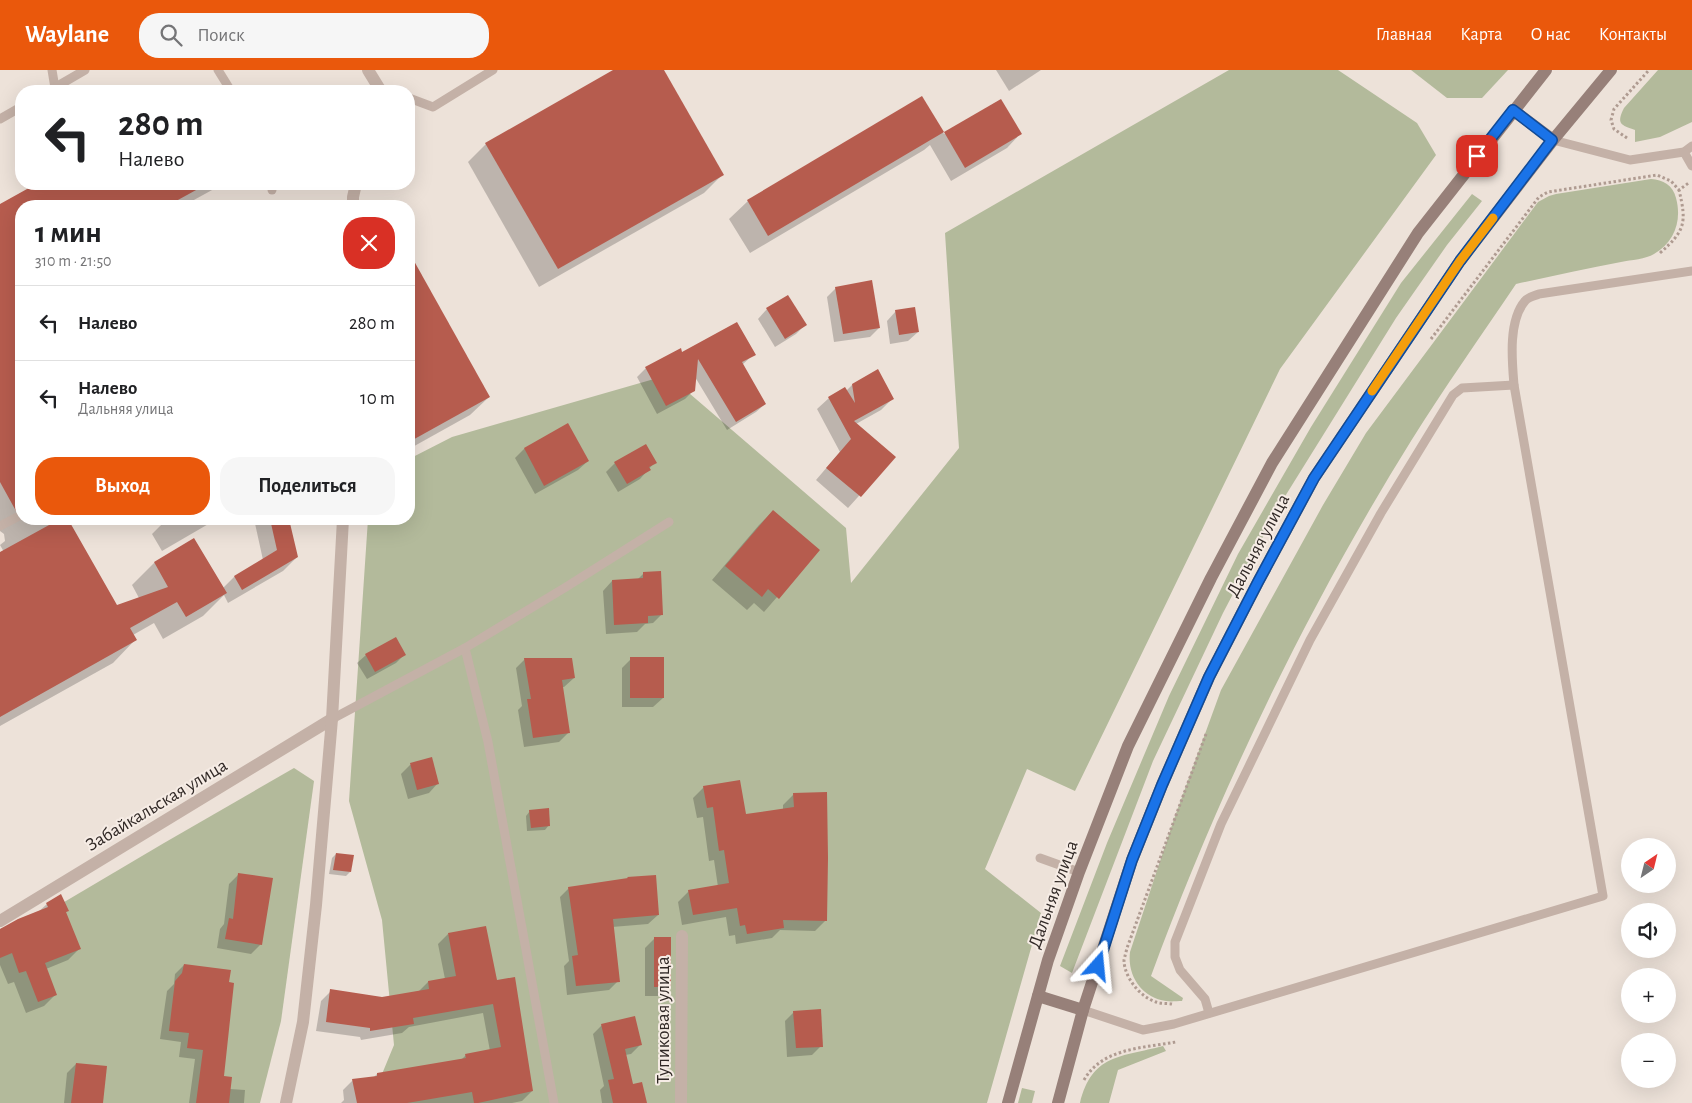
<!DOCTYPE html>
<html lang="ru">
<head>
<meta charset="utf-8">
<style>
  :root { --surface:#fff; --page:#f6f6f6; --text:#202124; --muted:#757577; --line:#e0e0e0; --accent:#ea580c }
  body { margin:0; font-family:"Alegreya Sans",sans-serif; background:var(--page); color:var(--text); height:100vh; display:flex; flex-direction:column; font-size:19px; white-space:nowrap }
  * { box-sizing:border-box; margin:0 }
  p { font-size:16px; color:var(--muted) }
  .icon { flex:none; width:28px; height:28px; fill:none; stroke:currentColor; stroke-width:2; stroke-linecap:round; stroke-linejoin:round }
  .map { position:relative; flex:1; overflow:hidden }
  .details { position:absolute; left:15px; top:130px; width:400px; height:325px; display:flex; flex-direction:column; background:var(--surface); border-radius:20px; box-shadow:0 5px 20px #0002 }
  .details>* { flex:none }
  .top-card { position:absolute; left:15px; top:15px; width:400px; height:105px; border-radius:20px; box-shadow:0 5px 20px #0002; background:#fff; color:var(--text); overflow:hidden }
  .needle { width:32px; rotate:35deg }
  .controls { position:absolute; left:1621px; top:768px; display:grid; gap:10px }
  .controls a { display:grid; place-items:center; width:55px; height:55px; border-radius:50%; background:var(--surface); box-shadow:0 5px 20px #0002; font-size:25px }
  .pin { position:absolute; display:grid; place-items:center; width:42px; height:42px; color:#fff; margin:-21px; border-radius:10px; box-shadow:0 2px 8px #0006 }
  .me { position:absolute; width:55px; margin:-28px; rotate:18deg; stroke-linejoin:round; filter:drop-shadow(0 0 4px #0008) }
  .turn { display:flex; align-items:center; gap:18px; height:105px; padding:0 20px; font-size:22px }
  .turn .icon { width:65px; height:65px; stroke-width:2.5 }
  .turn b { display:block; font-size:35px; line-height:42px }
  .round { display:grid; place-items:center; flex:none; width:52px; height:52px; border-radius:20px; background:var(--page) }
  .summary { display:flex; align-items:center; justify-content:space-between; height:85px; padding:0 20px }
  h1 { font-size:30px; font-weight:700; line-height:38px }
  .action { display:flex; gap:10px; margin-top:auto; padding:10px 20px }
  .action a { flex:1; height:58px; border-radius:20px; background:var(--accent); color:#fff; font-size:20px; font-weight:700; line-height:58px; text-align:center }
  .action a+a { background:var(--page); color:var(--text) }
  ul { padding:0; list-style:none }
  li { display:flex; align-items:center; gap:15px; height:75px; padding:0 20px; border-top:1px solid var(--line) }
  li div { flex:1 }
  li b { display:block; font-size:19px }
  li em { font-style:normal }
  header { display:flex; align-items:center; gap:30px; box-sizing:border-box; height:70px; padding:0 25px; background:var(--accent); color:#fff }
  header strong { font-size:24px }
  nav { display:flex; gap:28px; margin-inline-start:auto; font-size:18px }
  .search { width:350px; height:45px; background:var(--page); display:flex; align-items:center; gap:12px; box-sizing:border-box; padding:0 18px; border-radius:20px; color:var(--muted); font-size:19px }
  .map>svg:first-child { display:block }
  .green { fill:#b3ba9b }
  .shadow { fill:#0003 }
  .building { fill:#b65c4e }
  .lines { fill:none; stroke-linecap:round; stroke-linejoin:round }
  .path { stroke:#af9b91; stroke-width:3; stroke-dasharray:2.5 2.5; stroke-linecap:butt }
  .service { stroke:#c4b1a7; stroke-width:9 }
  .minor { stroke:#c4b1a7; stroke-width:12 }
  .secondary { stroke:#978079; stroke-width:12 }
  .route-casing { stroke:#114b97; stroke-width:12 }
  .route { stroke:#1a73e8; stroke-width:9 }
  .slow { stroke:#f59e0b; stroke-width:9 }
  .labels { text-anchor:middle; stroke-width:4; stroke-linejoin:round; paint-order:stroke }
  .street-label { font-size:19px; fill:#312926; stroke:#f6ece5 }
</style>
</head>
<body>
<header>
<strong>Waylane</strong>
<div class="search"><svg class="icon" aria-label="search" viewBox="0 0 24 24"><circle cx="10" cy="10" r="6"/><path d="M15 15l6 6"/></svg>Поиск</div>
<nav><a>Главная</a><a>Карта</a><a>О нас</a><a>Контакты</a></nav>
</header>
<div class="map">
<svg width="1692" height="1033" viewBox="0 0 1692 1033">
  <rect width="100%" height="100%" fill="#ede2d9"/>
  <g class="green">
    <polygon points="1229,0 1338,0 1417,53 1436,85 1280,299 1075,721 1027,699 985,799 1041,843 987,1033 370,1033 394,975 382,850 349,731 368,449 409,449 409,389 452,367 668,305 846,458 851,513 959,378 945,163"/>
    <polygon points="1411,0 1508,0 1482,28 1447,28"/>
    <path d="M1658,0H1692V52L1660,67L1635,72V60C1621,55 1616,54 1624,38Z"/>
    <path d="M1651,109C1663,110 1673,115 1676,128C1682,150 1675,172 1654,184C1646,189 1631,190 1621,192C1586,199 1551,206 1516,214C1481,266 1444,318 1411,371C1306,540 1220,719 1151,906L1183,928L1182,931C1177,931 1171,932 1166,931C1142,928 1127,906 1130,882L1174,749L1221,620L1323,435L1366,363L1538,132L1549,126L1556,124Z"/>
    <polygon points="1472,124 1482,131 1447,175 1396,248 1279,436 1223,543 1153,691 1072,903 1060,896 1107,773 1169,626 1238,484 1311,357 1401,213"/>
    <polygon points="294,698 314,711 281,951 260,1033 0,1033 0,870 164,773"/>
    <path d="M1163,976L1166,981L1118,1000L1109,1033H1080C1092,984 1121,987 1163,976Z"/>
    <polygon points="1022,1018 1035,1021 1032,1033 1018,1033"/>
  </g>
  <g class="shadow">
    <polygon points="616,0 663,0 722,105 704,123 539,217 468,92 486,74"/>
    <polygon points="996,0 1041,0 1009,21"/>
    <polygon points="208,16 211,21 199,21"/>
    <polygon points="922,28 944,64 1000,30 1020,64 1007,78 951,111 930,75 924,80 750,183 729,149 748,131"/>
    <polygon points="38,114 223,114 183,136 21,136 21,449 67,449 116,536 139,528 132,515 154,493 194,470 223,518 234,507 263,490 254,449 287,449 297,487 283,501 228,533 224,525 203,546 163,569 154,553 133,565 135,570 113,593 0,656 0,484 4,482 0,475 5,471 4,464 0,461 0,135"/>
    <polygon points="409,185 489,327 470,345 409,379"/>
    <polygon points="836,218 879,258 870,267 834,272 827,227"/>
    <polygon points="767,239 805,255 796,264 775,277 758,249"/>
    <polygon points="896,241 918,262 908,271 890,274 887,251"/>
    <polygon points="680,280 682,284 754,284 742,295 765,334 756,342 727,360 695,307 694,320 685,329 657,344 637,307 646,298"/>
    <polygon points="852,315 893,328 881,340 856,354 894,387 848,438 816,410 840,382 817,339 829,328 846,321"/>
    <polygon points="568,355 588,391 578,400 535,424 515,388 524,379"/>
    <polygon points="655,392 640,409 618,422 606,402 615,393"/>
    <polygon points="773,441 818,480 764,542 754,533 747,540 712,510 759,455"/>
    <polygon points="162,449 217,449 162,481 152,464 164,452"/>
    <polygon points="224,449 239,449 227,455"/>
    <polygon points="644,503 662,544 653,553 645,554 637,562 606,564 603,521 612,511 637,510"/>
    <polygon points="405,584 396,593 367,609 357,593 366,585"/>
    <polygon points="525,589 574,608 564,617 561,617 569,662 559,672 524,677 518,640 522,636 516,598"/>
    <polygon points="631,589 663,628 653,637 622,637 622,598"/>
    <polygon points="431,689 438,713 429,723 408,729 401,704 410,695"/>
    <polygon points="704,717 745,745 783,740 783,735 794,724 826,850 815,861 780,860 772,868 736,874 735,865 729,866 726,847 682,855 678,832 689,821 718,817 714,790 709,791 703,747 697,748 693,728"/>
    <polygon points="530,741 549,755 545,760 527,761 526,746"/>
    <polygon points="336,784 350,802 346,806 329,804 332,788"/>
    <polygon points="238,805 261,874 251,884 217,878 220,859 224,854 229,814"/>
    <polygon points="628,808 658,845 648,854 612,857 618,911 609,920 567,925 564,896 569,891 560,827 569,818 626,810"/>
    <polygon points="47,834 68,840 65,843 79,879 68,890 46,899 56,924 44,936 26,943 14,912 8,914 0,895 0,859 37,843"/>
    <polygon points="448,864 496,911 532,1021 522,1031 512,1033 341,1033 344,1030 343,1020 353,1010 374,1007 377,1004 460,991 466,985 490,981 483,943 409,957 402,963 361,970 360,967 316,961 321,931 331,921 382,928 418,922 428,912 445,909 438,874"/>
    <polygon points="654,869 670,917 661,926 645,926 645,878"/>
    <polygon points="184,895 223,1007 230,1019 245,1020 244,1033 189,1033 195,989 179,987 181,972 160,969 167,921 174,914 175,904"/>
    <polygon points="794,942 821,976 812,985 787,987 785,951"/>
    <polygon points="602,955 640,975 631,984 625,985 632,1015 645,1033 602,1033 600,1020 604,1016 593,964"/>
    <polygon points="76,994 101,1033 64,1033 67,1003"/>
  </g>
  <g class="building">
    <polygon points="613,0 664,0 724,105 558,199 485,73"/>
    <polygon points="922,26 944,62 768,166 747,130"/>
    <polygon points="1001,29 1022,64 965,98 944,62"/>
    <polygon points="36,114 207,114 167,136 21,136 21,439 16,441 0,412 0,134"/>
    <polygon points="409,182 490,327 409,372"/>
    <polygon points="872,210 880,258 843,264 835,217"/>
    <polygon points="788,225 807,255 785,269 766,238"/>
    <polygon points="915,237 919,262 899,265 895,240"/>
    <polygon points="737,252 756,285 742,292 766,334 736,352 698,289 695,321 666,336 645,297 681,278 682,282"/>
    <polygon points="878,299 894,329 854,351 896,387 861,427 826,398 851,369 828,327 845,317 855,333 852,314"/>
    <polygon points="568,353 589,391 544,416 524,378"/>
    <polygon points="646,374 657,393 649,397 651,400 627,414 614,392"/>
    <polygon points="773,440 820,480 779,529 768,519 762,527 725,496"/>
    <polygon points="60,449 68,449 117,535 168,517 154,492 194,468 227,523 186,547 177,532 130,558 137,570 0,647 0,482"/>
    <polygon points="270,449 289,449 298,487 242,520 234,506 277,480"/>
    <polygon points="661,501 663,545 648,546 648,553 614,555 612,510 643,508 643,502"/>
    <polygon points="396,567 406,585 375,602 365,584"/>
    <rect x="630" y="587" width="34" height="41"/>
    <polygon points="524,588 572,588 575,608 562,610 570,663 533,668 527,629 531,629"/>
    <polygon points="432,687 439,714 417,720 410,693"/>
    <polygon points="740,710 746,744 794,737 793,723 827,722 828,788 827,851 783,850 784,858 747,864 745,855 740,856 737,838 693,845 688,820 729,813 724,780 719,781 713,737 707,738 703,716"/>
    <polygon points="549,738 550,756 531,758 529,740"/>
    <polygon points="336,783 354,785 351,802 333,800"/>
    <polygon points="238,803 273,808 262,875 225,869 229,848 233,849"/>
    <polygon points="656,805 659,845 613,849 620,912 576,916 572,886 578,885 568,817 628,808 627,807"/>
    <polygon points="61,824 69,841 66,842 81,879 45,893 57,925 38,932 26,901 19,903 12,883 0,888 0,859 18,849 48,837 46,833"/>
    <polygon points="486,856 497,910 515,907 533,1021 478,1033 474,1033 472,1022 407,1033 357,1033 352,1009 377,1006 377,1003 466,988 465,984 501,977 493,934 413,948 414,954 370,961 370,958 326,952 330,919 382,927 429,919 428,911 456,906 448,863"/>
    <rect x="654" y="867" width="17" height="50"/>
    <polygon points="184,894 231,900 229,912 234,913 224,1006 232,1007 229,1033 196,1033 203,980 187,978 189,963 169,961 175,911 182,903"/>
    <polygon points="821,939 823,977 796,978 793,941"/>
    <polygon points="635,946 642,975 625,979 633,1014 642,1012 647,1033 613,1033 608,1010 614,1009 601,954"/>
    <polygon points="76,993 107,996 103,1033 71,1033"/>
  </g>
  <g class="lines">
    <g class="path">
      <polyline points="1627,68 1614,59 1611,50 1614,39 1649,0"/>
      <path d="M1660,183C1685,161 1687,153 1679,120"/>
      <polyline points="1431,269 1539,127 1548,122 1657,105 1671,111 1679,120 1690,112"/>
      <path d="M1172,934C1167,933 1161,934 1156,932C1140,927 1124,907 1124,890C1125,886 1126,882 1127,878L1206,664"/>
      <path d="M1084,1010C1102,978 1143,978 1176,972"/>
    </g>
    <g class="service">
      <polyline points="52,0 55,18"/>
      <polyline points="218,0 231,21"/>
      <polyline points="379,18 389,21"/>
      <polyline points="49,21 85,0"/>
      <polyline points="409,28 433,37 493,0"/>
      <polyline points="0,49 21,37"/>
      <polyline points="1553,70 1630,90 1684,82 1692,76"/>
      <polyline points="1684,82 1692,96"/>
      <polyline points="272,114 272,120"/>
      <polyline points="0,456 21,445"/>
      <polyline points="465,578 488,672 554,1033"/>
      <polyline points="332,649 465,578 566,517 669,452"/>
      <polyline points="1040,788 1079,802"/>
      <path d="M1083,940L1143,960L1174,954L1603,826L1514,315C1512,291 1508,251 1525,231C1528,227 1534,226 1539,224L1692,201"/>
      <polyline points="1209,943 1205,929 1180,900 1175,887 1175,872 1221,754 1310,570 1381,443 1453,325 1462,318 1514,315"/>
    </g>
    <g class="minor">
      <polyline points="368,0 379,18 378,21"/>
      <polyline points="353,136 353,127 356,114"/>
      <polyline points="0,851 332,649"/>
      <polyline points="286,1033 303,952 316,835 332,649 343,449"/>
      <polyline points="681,1033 682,866"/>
    </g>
    <g class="secondary">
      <polyline points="1513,40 1553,70"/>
      <polyline points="1038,926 1083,940"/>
      <polyline points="1008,1033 1048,890 1079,802 1128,676 1211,508 1272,393 1418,163 1546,0"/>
      <polyline points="1058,1033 1083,940 1132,790 1162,715 1209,607 1258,512 1314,408 1460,191 1553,70 1611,0"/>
    </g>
  </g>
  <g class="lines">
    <defs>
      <polyline id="route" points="1098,896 1132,790 1162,715 1209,607 1258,512 1314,408 1460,191 1552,70 1513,40 1477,86"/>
    </defs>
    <use href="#route" class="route-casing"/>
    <use href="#route" class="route"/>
    <polyline class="slow" points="1372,321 1460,191 1493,148"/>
  </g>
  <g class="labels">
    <g class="street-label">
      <text transform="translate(1257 475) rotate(-62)" y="7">Дальняя улица</text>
      <text transform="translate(156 734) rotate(-31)" y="7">Забайкальская улица</text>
      <text transform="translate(1052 824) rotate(-70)" y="7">Дальняя улица</text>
      <text transform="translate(662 950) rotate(-90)" y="7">Тупиковая улица</text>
    </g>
  </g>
</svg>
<div class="controls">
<a><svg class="needle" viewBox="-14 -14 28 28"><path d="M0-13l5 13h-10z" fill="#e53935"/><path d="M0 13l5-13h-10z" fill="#757577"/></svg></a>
<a><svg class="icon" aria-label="sound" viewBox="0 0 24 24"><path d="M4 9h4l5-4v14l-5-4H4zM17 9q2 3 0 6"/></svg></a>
<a>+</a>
<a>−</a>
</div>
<div class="pin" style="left:1477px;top:86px;background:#d93025"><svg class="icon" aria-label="arrive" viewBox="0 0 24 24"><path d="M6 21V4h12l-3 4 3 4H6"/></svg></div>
<svg class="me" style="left:1098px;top:896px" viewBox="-20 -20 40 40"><path d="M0-17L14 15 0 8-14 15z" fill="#1a73e8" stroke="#fff" stroke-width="4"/></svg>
<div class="top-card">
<div class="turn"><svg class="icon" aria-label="left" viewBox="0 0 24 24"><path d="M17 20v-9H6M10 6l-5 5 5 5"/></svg><div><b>280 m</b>Налево</div></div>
</div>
<section class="details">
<div class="summary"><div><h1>1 мин</h1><p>310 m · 21:50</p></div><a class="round" style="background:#d93025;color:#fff"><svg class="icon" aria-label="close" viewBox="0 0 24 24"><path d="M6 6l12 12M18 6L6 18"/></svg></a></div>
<ul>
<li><svg class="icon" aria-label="left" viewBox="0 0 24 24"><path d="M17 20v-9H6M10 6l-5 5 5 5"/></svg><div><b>Налево</b></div><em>280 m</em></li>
<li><svg class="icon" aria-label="left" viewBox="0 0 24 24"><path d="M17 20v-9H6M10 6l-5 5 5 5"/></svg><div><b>Налево</b><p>Дальняя улица</p></div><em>10 m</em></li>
</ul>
<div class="action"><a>Выход</a><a>Поделиться</a></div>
</section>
</div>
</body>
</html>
